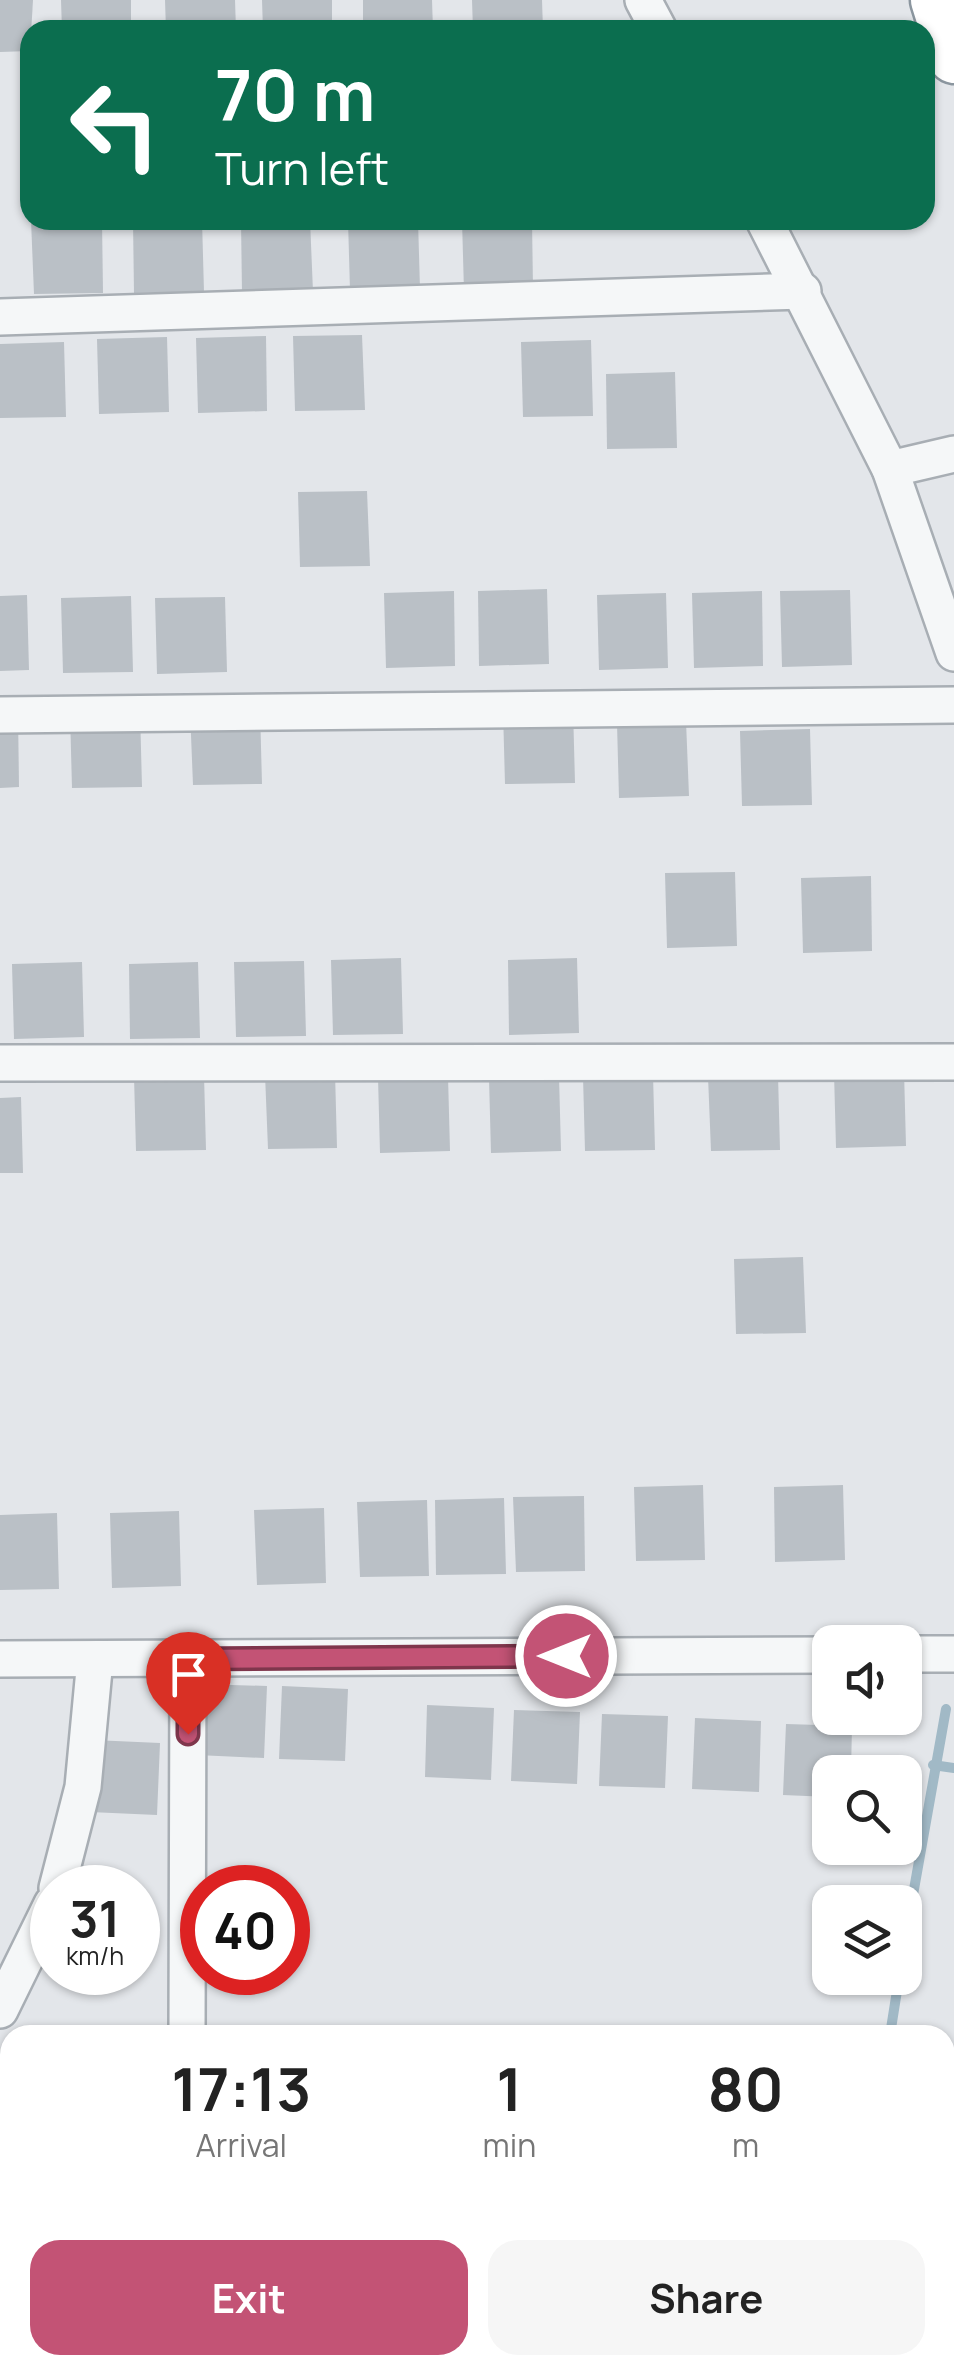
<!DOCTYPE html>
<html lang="en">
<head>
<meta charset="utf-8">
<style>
  :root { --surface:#fff; --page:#f6f6f6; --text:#222; --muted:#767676; --accent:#c35375 }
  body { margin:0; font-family:Manrope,sans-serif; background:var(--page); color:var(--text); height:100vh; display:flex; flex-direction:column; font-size:38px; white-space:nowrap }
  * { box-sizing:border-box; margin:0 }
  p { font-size:32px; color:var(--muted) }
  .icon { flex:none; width:55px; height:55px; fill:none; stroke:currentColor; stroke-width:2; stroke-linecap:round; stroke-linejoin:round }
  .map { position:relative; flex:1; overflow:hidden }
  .details { position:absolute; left:0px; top:2025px; width:955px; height:350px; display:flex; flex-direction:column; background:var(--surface); border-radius:30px 30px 0 0; box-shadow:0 2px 8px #0004 }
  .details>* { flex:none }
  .banner { position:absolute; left:20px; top:20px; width:915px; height:210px; border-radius:30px; box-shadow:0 2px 8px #0004; background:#0b6e4f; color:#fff; overflow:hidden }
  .controls { position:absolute; left:812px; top:1625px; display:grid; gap:20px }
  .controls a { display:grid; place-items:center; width:110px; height:110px; border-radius:20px; background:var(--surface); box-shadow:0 2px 8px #0004; font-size:50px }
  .speed { position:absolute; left:30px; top:1865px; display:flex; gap:20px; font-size:50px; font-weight:700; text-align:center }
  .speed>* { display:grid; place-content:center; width:130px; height:130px; border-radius:50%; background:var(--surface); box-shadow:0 2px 8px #0004; line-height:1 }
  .speed small { font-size:25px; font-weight:400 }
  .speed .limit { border:15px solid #d22; background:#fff; color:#111 }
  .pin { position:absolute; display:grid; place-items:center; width:85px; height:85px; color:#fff; margin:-102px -42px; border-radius:50% 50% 50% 0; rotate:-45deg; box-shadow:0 0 10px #0007 }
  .pin .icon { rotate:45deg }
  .me { position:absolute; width:110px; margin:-55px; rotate:270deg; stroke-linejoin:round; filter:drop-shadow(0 0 8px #0008) }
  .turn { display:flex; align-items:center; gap:35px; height:210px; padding:0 30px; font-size:45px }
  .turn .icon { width:130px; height:130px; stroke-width:2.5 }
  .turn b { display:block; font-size:70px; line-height:85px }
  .eta { display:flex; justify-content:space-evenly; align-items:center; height:170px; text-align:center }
  .eta b { font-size:60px; font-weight:700; line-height:70px }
  .button { display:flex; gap:20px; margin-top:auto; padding:20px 30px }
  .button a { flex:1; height:115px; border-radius:30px; background:var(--accent); color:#fff; font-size:40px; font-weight:700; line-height:115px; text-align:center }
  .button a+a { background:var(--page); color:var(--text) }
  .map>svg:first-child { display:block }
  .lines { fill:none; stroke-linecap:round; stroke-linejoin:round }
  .stream { stroke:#a1b9c6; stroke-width:10 }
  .building { fill:#bac0c6 }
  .minor-casing { stroke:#a8aeb4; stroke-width:40 }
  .highway-casing { stroke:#8b969f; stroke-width:55 }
  .minor { stroke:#f5f7f8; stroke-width:35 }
  .highway { stroke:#fff; stroke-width:50 }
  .route-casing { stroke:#7f364c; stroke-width:25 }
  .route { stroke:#c35375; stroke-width:18 }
</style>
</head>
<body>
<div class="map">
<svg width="954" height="2375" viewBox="0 0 954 2375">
  <rect width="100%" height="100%" fill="#e3e6ea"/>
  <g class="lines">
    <g class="stream">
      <polyline points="933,1765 954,1768"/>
      <polyline points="905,1940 946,1709"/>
      <polyline points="890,2035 899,1978"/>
      <polyline points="865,2375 865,2365"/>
    </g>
  </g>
  <g class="building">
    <polygon points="0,0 33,0 30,51 0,52"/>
    <polygon points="61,0 131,0 131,30 62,30"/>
    <polygon points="165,0 235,0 236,30 166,30"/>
    <polygon points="262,0 332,0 332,30 263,30"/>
    <polygon points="363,0 432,0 433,30 363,30"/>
    <polygon points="472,0 542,0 543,30 473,30"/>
    <polygon points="31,220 102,220 103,293 34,294"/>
    <polygon points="133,220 202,220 204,292 134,293"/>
    <polygon points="241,220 310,220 313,292 242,293"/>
    <polygon points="348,220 418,220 420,289 350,290"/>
    <polygon points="462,220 532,220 533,289 464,291"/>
    <polygon points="362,335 365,410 295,411 293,336"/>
    <polygon points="266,336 267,411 198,413 196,338"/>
    <polygon points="167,337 169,412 99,414 97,339"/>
    <polygon points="591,340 593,416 523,417 521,342"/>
    <polygon points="64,342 66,417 0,418 0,344"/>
    <polygon points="675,372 677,448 607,449 606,374"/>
    <polygon points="367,491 370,566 300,567 298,492"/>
    <polygon points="547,589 549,664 479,666 478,591"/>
    <polygon points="850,590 852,665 782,667 780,591"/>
    <polygon points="454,591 455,666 386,668 384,593"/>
    <polygon points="762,591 763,666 694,668 692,593"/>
    <polygon points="666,593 668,668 599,670 597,595"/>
    <polygon points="27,595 29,670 0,671 0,596"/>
    <polygon points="131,596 133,672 63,673 61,598"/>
    <polygon points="225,597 227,672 157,674 155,598"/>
    <polygon points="573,708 575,783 505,784 503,710"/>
    <polygon points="260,709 262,784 193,785 190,710"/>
    <polygon points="140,711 142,787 72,788 70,713"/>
    <polygon points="18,712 19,787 0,788 0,713"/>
    <polygon points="686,721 689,796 619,798 617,723"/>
    <polygon points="810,729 812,805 742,806 740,731"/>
    <polygon points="735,872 737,946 667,948 665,873"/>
    <polygon points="871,876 872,951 803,953 801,878"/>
    <polygon points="401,958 403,1034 333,1035 331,960"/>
    <polygon points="577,958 579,1033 509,1035 508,960"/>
    <polygon points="304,961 306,1036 236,1037 234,962"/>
    <polygon points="82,962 84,1037 14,1039 12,964"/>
    <polygon points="198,962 200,1038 130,1039 129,964"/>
    <polygon points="904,1071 906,1146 836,1148 834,1072"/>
    <polygon points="335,1072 337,1148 268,1149 265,1074"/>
    <polygon points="653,1074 655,1150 585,1151 583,1076"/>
    <polygon points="204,1075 206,1150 136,1151 134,1076"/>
    <polygon points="778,1075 780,1150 711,1151 708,1076"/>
    <polygon points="448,1076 450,1151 380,1153 378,1077"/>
    <polygon points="559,1076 561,1151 491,1153 489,1078"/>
    <polygon points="21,1097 23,1173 0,1173 0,1098"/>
    <polygon points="803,1257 806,1333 736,1334 734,1259"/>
    <polygon points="703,1485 705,1560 636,1561 634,1487"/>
    <polygon points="843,1485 845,1560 775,1562 774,1487"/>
    <polygon points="584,1496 585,1571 516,1572 513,1497"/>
    <polygon points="504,1498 506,1574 436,1575 435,1500"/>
    <polygon points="427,1500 429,1576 360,1577 357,1502"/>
    <polygon points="324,1508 326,1583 257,1585 254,1510"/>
    <polygon points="179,1511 181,1586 112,1588 110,1513"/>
    <polygon points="57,1513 59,1589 0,1590 0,1515"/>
    <polygon points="200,1684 267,1686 264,1758 197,1755"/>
    <polygon points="282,1686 348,1689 345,1761 279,1759"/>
    <polygon points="427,1705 494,1708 491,1780 425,1777"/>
    <polygon points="514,1710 580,1712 577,1784 511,1781"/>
    <polygon points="602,1714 668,1716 665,1788 599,1786"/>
    <polygon points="695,1718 761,1721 759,1792 692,1789"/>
    <polygon points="786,1724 852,1726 851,1772 830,1772 830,1797 783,1795"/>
    <polygon points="93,1740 160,1743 157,1815 90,1812"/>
    <polygon points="156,2365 222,2365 222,2375 155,2375"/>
  </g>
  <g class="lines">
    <defs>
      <g id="minor">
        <polyline points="643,0 659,30"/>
        <polyline points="764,220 890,469 954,653"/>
        <polyline points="0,317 803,291"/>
        <polyline points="890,469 954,454"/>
        <polyline points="0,715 954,705"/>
        <polyline points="0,1063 954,1062"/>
        <polyline points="905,1654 954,1654"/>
        <polyline points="0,1659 830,1655"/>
        <polyline points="57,1888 83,1787 95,1659"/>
        <polyline points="0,2010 52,1904"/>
        <polyline points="187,2035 188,1659"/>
        <polyline points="129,2375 133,2365"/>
      </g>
      <polyline id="highway" points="936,0 954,58"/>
    </defs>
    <use href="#minor" class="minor-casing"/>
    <use href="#highway" class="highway-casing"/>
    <use href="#minor" class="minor"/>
    <use href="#highway" class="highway"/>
  </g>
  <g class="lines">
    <defs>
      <polyline id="route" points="188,1734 188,1659 566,1656"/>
    </defs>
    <use href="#route" class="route-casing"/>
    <use href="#route" class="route"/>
  </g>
</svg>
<div class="controls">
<a><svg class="icon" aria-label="sound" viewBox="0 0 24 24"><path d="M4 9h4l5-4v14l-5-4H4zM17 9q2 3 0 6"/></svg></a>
<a><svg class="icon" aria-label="search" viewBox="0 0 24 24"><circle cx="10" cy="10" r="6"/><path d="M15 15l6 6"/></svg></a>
<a><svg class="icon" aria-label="layers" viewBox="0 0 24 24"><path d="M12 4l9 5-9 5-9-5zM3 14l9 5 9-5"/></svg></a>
</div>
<div class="speed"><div>31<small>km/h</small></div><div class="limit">40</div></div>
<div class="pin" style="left:188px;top:1734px;background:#d93025"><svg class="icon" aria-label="arrive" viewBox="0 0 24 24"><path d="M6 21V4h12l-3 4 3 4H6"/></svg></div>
<svg class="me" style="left:566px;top:1656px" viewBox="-20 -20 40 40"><circle r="17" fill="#c35375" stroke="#fff" stroke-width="3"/><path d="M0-11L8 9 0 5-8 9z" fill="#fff"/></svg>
<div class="banner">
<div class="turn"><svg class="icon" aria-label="left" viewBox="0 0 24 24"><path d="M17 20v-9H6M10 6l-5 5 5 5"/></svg><div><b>70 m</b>Turn left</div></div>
</div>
<section class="details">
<div class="eta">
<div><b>17:13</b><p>Arrival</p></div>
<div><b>1</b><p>min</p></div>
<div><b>80</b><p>m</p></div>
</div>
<div class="button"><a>Exit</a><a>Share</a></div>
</section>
</div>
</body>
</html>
